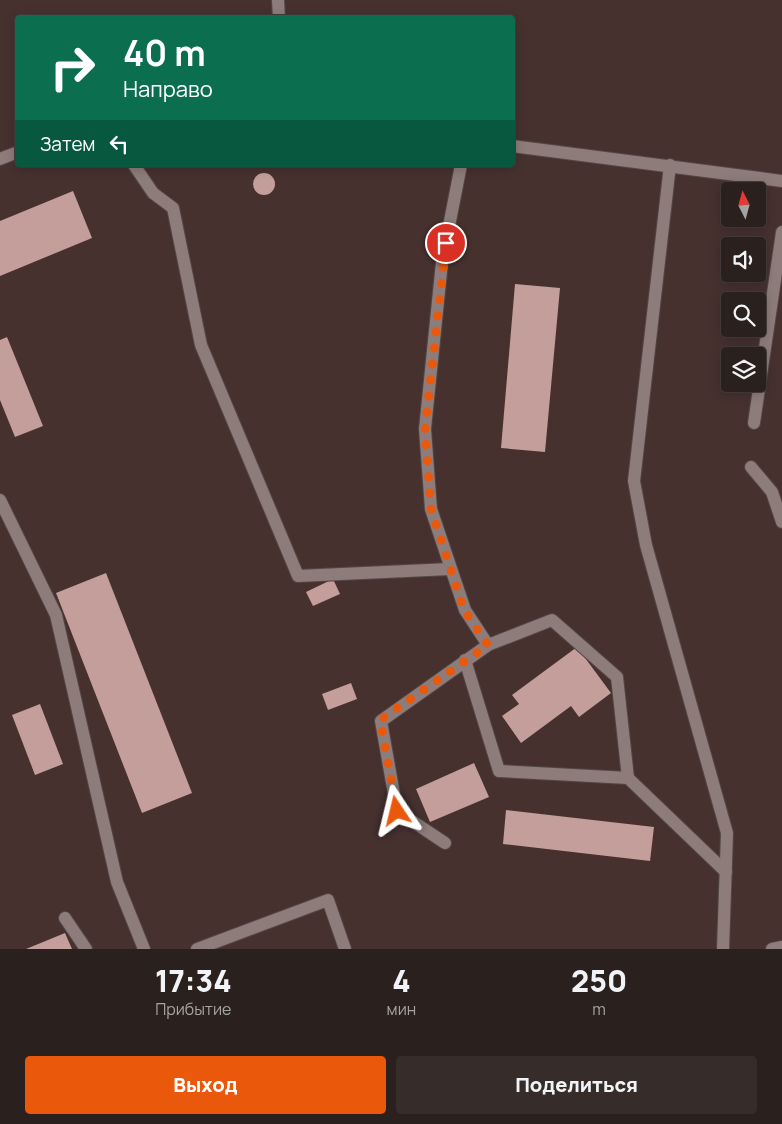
<!DOCTYPE html>
<html lang="ru">
<head>
<meta charset="utf-8">
<style>
  :root { --surface:#2a201e; --page:#362d2b; --text:#f1f3f6; --muted:#a5a3a4; --line:#463e3c; --accent:#ea580c }
  body { margin:0; font-family:Manrope,sans-serif; background:var(--page); color:var(--text); height:100vh; display:flex; flex-direction:column; font-size:19px; white-space:nowrap }
  * { box-sizing:border-box; margin:0 }
  p { font-size:16px; color:var(--muted) }
  .icon { flex:none; width:28px; height:28px; fill:none; stroke:currentColor; stroke-width:2; stroke-linecap:round; stroke-linejoin:round }
  .map { position:relative; height:949px; overflow:hidden }
  .panel { display:flex; flex-direction:column; background:var(--surface); flex:1 }
  .panel>* { flex:none }
  .guide { position:absolute; left:15px; top:15px; width:500px; height:152px; border-radius:5px; box-shadow:0 2px 12px #0003,0 0 0 1px var(--line); background:#0b6e4f; color:#fff; overflow:hidden }
  .needle { width:32px; rotate:354deg }
  .fabs { position:absolute; left:721px; top:182px; display:grid; gap:10px }
  .fabs a { display:grid; place-items:center; width:45px; height:45px; border-radius:5px; background:var(--surface); box-shadow:0 2px 12px #0003,0 0 0 1px var(--line); font-size:25px }
  .pin { position:absolute; display:grid; place-items:center; width:42px; height:42px; color:#fff; margin:-21px; border:2px solid #fff; border-radius:50%; box-shadow:0 1px 5px #0007 }
  .me { position:absolute; width:55px; margin:-28px; rotate:350deg; stroke-linejoin:round; filter:drop-shadow(0 0 4px #0008) }
  .turn { display:flex; align-items:center; gap:18px; height:105px; padding:0 25px; font-size:22px }
  .turn .icon { width:65px; height:65px; stroke-width:2.5 }
  .turn b { display:block; font-size:35px; line-height:42px }
  .then { display:flex; align-items:center; height:48px; padding:0 25px; background:#0003; gap:10px; font-size:19px }
  .eta { display:flex; justify-content:space-evenly; align-items:center; height:85px; text-align:center }
  .eta b { font-size:30px; font-weight:800; line-height:35px }
  .cta { display:flex; gap:10px; margin-top:auto; padding:10px 25px }
  .cta a { flex:1; height:58px; border-radius:5px; background:var(--accent); color:#fff; font-size:20px; font-weight:800; line-height:58px; text-align:center }
  .cta a+a { background:var(--page); color:var(--text) }
  .map>svg:first-child { display:block }
  .built { fill:#46312f; fill-rule:evenodd }
  .building { fill:#c49e9a }
  .lines { fill:none; stroke-linecap:round; stroke-linejoin:round }
  .minor-casing { stroke:#534746; stroke-width:14 }
  .minor { stroke:#8d7c7a; stroke-width:12 }
  .route { stroke:#ea580c; stroke-width:9; stroke-dasharray:0 16.2 }
</style>
</head>
<body>
<div class="map">
<svg width="782" height="949" viewBox="0 0 782 949">
  <rect width="100%" height="100%" fill="#382a28"/>
  <path class="built" d="M0,0H782V949H0ZM18,18H512V165H18ZM730,191H758V219H730ZM730,246H758V274H730ZM730,301H758V329H730ZM730,356H758V384H730Z"/>
  <g class="building">
    <circle cx="264" cy="184" r="11"/>
    <polygon points="73,191 92,238 0,276 0,221"/>
    <polygon points="515,284 560,288 545,452 501,448"/>
    <polygon points="7,337 43,426 15,437 0,400 0,340"/>
    <polygon points="106,573 192,793 142,813 56,593"/>
    <polygon points="333,579 340,594 313,606 306,592"/>
    <polygon points="577,647 611,693 579,717 571,706 521,743 502,716 519,704 512,695"/>
    <polygon points="351,683 357,699 328,710 322,694"/>
    <polygon points="40,704 63,764 35,775 12,715"/>
    <polygon points="474,763 489,797 430,822 416,789"/>
    <polygon points="506,810 654,827 650,861 503,844"/>
    <polygon points="65,933 72,949 26,949"/>
  </g>
  <g class="lines">
    <defs>
      <g id="minor">
        <polyline points="278,0 279,18"/>
        <polyline points="512,146 782,181"/>
        <polyline points="0,159 18,152"/>
        <polyline points="134,165 153,193 173,208 201,345 298,576 450,569"/>
        <polyline points="461,165 442,262 425,429 431,509 465,610 488,645"/>
        <polyline points="670,165 634,481 646,545 727,833 723,949"/>
        <polyline points="754,423 782,232"/>
        <polyline points="751,467 772,492 782,522"/>
        <polyline points="0,500 56,615 117,882 144,949"/>
        <polyline points="465,660 499,771 628,778"/>
        <polyline points="445,843 397,811 381,721 488,645 552,620 617,677 628,778 726,872"/>
        <polyline points="65,918 86,949"/>
        <polyline points="197,949 328,900 345,949"/>
        <polyline points="772,949 782,947"/>
      </g>
    </defs>
    <use href="#minor" class="minor-casing"/>
    <use href="#minor" class="minor"/>
  </g>
  <g class="lines">
    <polyline class="route" points="397,811 380,720 488,645 464,610 431,509 425,429 446,243"/>
  </g>
</svg>
<div class="fabs">
<a><svg class="needle" viewBox="-14 -14 28 28"><path d="M0-13l5 13h-10z" fill="#e53935"/><path d="M0 13l5-13h-10z" fill="#a5a3a4"/></svg></a>
<a><svg class="icon" aria-label="sound" viewBox="0 0 24 24"><path d="M4 9h4l5-4v14l-5-4H4zM17 9q2 3 0 6"/></svg></a>
<a><svg class="icon" aria-label="search" viewBox="0 0 24 24"><circle cx="10" cy="10" r="6"/><path d="M15 15l6 6"/></svg></a>
<a><svg class="icon" aria-label="layers" viewBox="0 0 24 24"><path d="M12 4l9 5-9 5-9-5zM3 14l9 5 9-5"/></svg></a>
</div>
<div class="pin" style="left:446px;top:243px;background:#d93025"><svg class="icon" aria-label="arrive" viewBox="0 0 24 24"><path d="M6 21V4h12l-3 4 3 4H6"/></svg></div>
<svg class="me" style="left:397px;top:811px" viewBox="-20 -20 40 40"><path d="M0-17L14 15 0 8-14 15z" fill="#ea580c" stroke="#fff" stroke-width="4"/></svg>
<div class="guide">
<div class="turn"><svg class="icon" aria-label="right" viewBox="0 0 24 24"><path d="M7 20v-9h11M14 6l5 5-5 5"/></svg><div><b>40 m</b>Направо</div></div>
<div class="then">Затем<svg class="icon" aria-label="left" viewBox="0 0 24 24"><path d="M17 20v-9H6M10 6l-5 5 5 5"/></svg></div>
</div>
</div>
<section class="panel">
<div class="eta">
<div><b>17:34</b><p>Прибытие</p></div>
<div><b>4</b><p>мин</p></div>
<div><b>250</b><p>m</p></div>
</div>
<div class="cta"><a>Выход</a><a>Поделиться</a></div>
</section>
</body>
</html>
